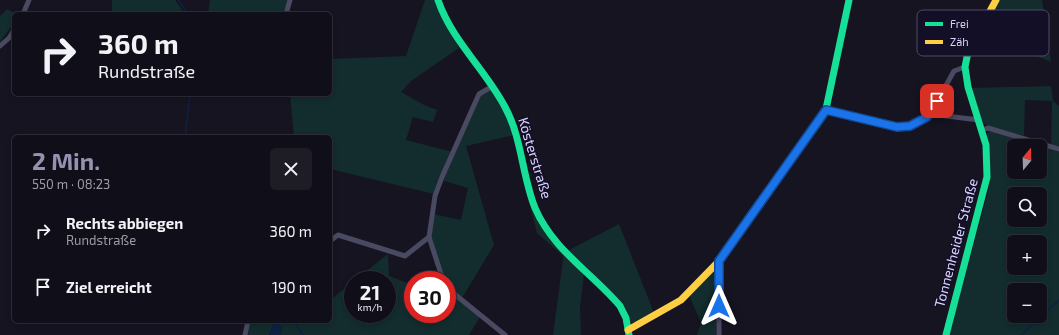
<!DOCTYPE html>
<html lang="de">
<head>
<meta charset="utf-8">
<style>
  :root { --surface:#100f19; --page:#1e1d26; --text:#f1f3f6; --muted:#9c9ca2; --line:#302f38; --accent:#9591b1 }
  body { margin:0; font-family:"Exo 2",sans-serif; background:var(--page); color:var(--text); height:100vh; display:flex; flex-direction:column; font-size:15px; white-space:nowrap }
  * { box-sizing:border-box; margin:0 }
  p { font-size:13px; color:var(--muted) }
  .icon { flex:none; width:22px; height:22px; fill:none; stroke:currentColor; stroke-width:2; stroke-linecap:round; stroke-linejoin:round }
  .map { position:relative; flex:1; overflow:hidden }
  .sheet { position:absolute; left:12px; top:135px; width:320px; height:188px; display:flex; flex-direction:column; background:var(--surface); border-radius:6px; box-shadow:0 2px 6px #0003,0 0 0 1px var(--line) }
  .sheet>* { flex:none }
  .banner { position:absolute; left:12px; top:12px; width:320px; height:84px; border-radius:6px; box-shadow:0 2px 6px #0003,0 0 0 1px var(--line); background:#100f19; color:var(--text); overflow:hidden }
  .needle { width:26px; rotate:19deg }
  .buttons { position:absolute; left:1007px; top:139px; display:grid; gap:8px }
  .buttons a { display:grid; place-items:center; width:40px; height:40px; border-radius:6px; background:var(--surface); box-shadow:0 2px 6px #0003,0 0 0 1px var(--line); font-size:20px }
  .speed { position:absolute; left:344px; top:271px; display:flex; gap:8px; font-size:20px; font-weight:700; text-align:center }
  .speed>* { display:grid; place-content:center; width:52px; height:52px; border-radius:50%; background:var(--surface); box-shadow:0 2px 6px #0003,0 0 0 1px var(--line); line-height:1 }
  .speed small { font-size:10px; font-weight:400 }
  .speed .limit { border:6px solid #d22; background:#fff; color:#111 }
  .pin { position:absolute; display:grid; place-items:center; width:34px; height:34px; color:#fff; margin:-17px; border-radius:8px; box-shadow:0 2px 6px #0006 }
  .me { position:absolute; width:44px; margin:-22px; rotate:0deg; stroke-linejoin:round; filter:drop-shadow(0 0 3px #0008) }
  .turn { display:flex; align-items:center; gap:14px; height:84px; padding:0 20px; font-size:18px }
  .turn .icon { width:52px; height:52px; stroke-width:2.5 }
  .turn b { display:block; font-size:28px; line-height:34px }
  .round { display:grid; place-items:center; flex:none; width:42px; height:42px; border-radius:6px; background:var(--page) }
  .summary { display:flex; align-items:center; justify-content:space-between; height:68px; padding:0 20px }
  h1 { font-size:24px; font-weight:700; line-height:30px; color:var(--accent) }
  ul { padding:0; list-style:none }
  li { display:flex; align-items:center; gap:12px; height:56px; padding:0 20px }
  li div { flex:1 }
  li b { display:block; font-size:15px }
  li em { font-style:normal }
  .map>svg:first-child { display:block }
  .green { fill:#132c2d; fill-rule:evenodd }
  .water { fill:#0d2144 }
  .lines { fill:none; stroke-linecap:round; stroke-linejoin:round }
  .stream { stroke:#0d2144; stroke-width:1.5 }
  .street { stroke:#4a4962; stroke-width:5 }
  .fast { stroke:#16e098; stroke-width:7 }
  .slow { stroke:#ffcf43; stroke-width:7 }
  .route-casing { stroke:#114b97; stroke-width:10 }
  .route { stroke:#1a73e8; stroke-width:7 }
  .labels { text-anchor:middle; stroke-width:3; stroke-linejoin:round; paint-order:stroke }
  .street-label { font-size:14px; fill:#d9d4ff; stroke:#130f26 }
  .key { fill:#130f26; stroke:#4e4a67; stroke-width:1 }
  .key-label { font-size:11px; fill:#d9d4ff }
</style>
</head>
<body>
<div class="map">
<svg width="1059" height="335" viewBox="0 0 1059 335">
  <rect width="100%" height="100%" fill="#161421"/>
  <g class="green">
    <polygon points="112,0 175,0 185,14 112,14"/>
    <polygon points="210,0 288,0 285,14 208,14"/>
    <polygon points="425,0 436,0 459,48 411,81 401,92 424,105 437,110 433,122 413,117 406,140 453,152 434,194 330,169 330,137 294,137 290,94 330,94 330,59 406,56"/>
    <polygon points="999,0 1042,0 1051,62 980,32"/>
    <polygon points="7,9 16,14 14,14 14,23 0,42 0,16"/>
    <polygon points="1051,86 1053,101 1059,106 1059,146 1051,145 1052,101 1025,100 1024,136 986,125 983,122 971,88"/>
    <polygon points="492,88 506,111 514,135 466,146 494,245 462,298 447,286 447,280 445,280 431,237 433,214 461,220 468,188 441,180 480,94"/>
    <path d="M992,131L1059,152V335H949L988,192C991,173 991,155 986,136L988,132ZM1014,146H1040V172H1014ZM1014,194H1040V220H1014ZM1014,242H1040V268H1014ZM1014,290H1040V316H1014Z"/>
    <polygon points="531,209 541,228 584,274 580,308 581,335 553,335 563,260 563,256 537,233"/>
    <polygon points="619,224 654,313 636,323 631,322 625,308 567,251"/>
    <polygon points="388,254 389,276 413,285 413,314 447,314 447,291 480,317 469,335 280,335 282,328 273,325 269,335 248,335 250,321 298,321 301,323 304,321 330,321 330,300 353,282 353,314 387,314 387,280 355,280"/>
    <polygon points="714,269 717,270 716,335 697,335 701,323 689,295"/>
  </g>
  <polygon class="water" points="278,323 282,328 280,335 269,335 273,325"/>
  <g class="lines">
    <g class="stream">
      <polyline points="178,0 188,14"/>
      <polyline points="185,137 190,94"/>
      <polyline points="294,321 303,335"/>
      <polyline points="1021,335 1059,300"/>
    </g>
    <g class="street">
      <polyline points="23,14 29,0"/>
      <polyline points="286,14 290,0"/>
      <polyline points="0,46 9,38 14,30"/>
      <polyline points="826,109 897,127 919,122 930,114 979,120"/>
      <polyline points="930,114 954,71 965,67"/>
      <polyline points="982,130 988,128 1059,149"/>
      <polyline points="330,241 338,235 405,256 429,237"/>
      <polyline points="443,280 429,237 435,196 442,177 479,94 493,86"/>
      <polyline points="447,288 505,335"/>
      <polyline points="245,335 248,321"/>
      <polyline points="719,335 719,261"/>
    </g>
    <g class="fast">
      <path d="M438,0C452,41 485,69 505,107C522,138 522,176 535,208C553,250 592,273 620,306L626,318L629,335"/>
      <polyline points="769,190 826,109 849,0"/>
      <polyline points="946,335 987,177 986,145 968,87 965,67 968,52"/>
    </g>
    <g class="slow">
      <polyline points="968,52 996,0"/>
      <polyline points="628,330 681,300 719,261 769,190"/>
    </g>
  </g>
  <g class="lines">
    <defs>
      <polyline id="route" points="719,306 719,261 826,110 897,127 910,126 927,117 937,101"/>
    </defs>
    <use href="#route" class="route-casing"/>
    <use href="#route" class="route"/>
  </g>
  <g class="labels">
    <g class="street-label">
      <text transform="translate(535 158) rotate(73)" y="5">Kösterstraße</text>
      <text transform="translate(956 243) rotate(-75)" y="5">Tonnenheider Straße</text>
    </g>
  </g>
  <rect x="917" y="10" width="132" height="46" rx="6" class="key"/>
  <rect x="925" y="22" width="18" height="4" fill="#16e098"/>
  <rect x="925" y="40" width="18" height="4" fill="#ffcf43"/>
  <g class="key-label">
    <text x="950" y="28">Frei</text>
    <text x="950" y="46">Zäh</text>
  </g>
</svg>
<div class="buttons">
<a><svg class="needle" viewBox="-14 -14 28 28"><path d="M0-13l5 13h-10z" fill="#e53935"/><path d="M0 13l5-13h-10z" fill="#9c9ca2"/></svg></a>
<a><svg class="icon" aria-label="search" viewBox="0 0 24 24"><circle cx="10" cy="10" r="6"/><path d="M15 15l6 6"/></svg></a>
<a>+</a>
<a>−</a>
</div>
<div class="speed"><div>21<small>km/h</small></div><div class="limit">30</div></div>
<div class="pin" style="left:937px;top:101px;background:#d93025"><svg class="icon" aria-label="arrive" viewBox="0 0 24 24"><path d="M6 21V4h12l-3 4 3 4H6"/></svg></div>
<svg class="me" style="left:719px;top:306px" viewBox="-20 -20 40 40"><path d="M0-17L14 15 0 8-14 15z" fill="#1a73e8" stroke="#fff" stroke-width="4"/></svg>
<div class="banner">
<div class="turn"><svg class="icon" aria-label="right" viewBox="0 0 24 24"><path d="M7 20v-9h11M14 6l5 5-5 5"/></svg><div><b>360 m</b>Rundstraße</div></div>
</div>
<section class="sheet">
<div class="summary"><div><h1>2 Min.</h1><p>550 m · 08:23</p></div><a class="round"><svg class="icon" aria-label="close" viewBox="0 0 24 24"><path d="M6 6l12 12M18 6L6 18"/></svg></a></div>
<ul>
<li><svg class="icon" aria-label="right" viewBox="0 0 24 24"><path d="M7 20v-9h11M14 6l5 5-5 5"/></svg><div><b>Rechts abbiegen</b><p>Rundstraße</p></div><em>360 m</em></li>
<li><svg class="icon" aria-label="arrive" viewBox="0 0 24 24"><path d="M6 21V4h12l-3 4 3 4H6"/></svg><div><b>Ziel erreicht</b></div><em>190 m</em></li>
</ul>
</section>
</div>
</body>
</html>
